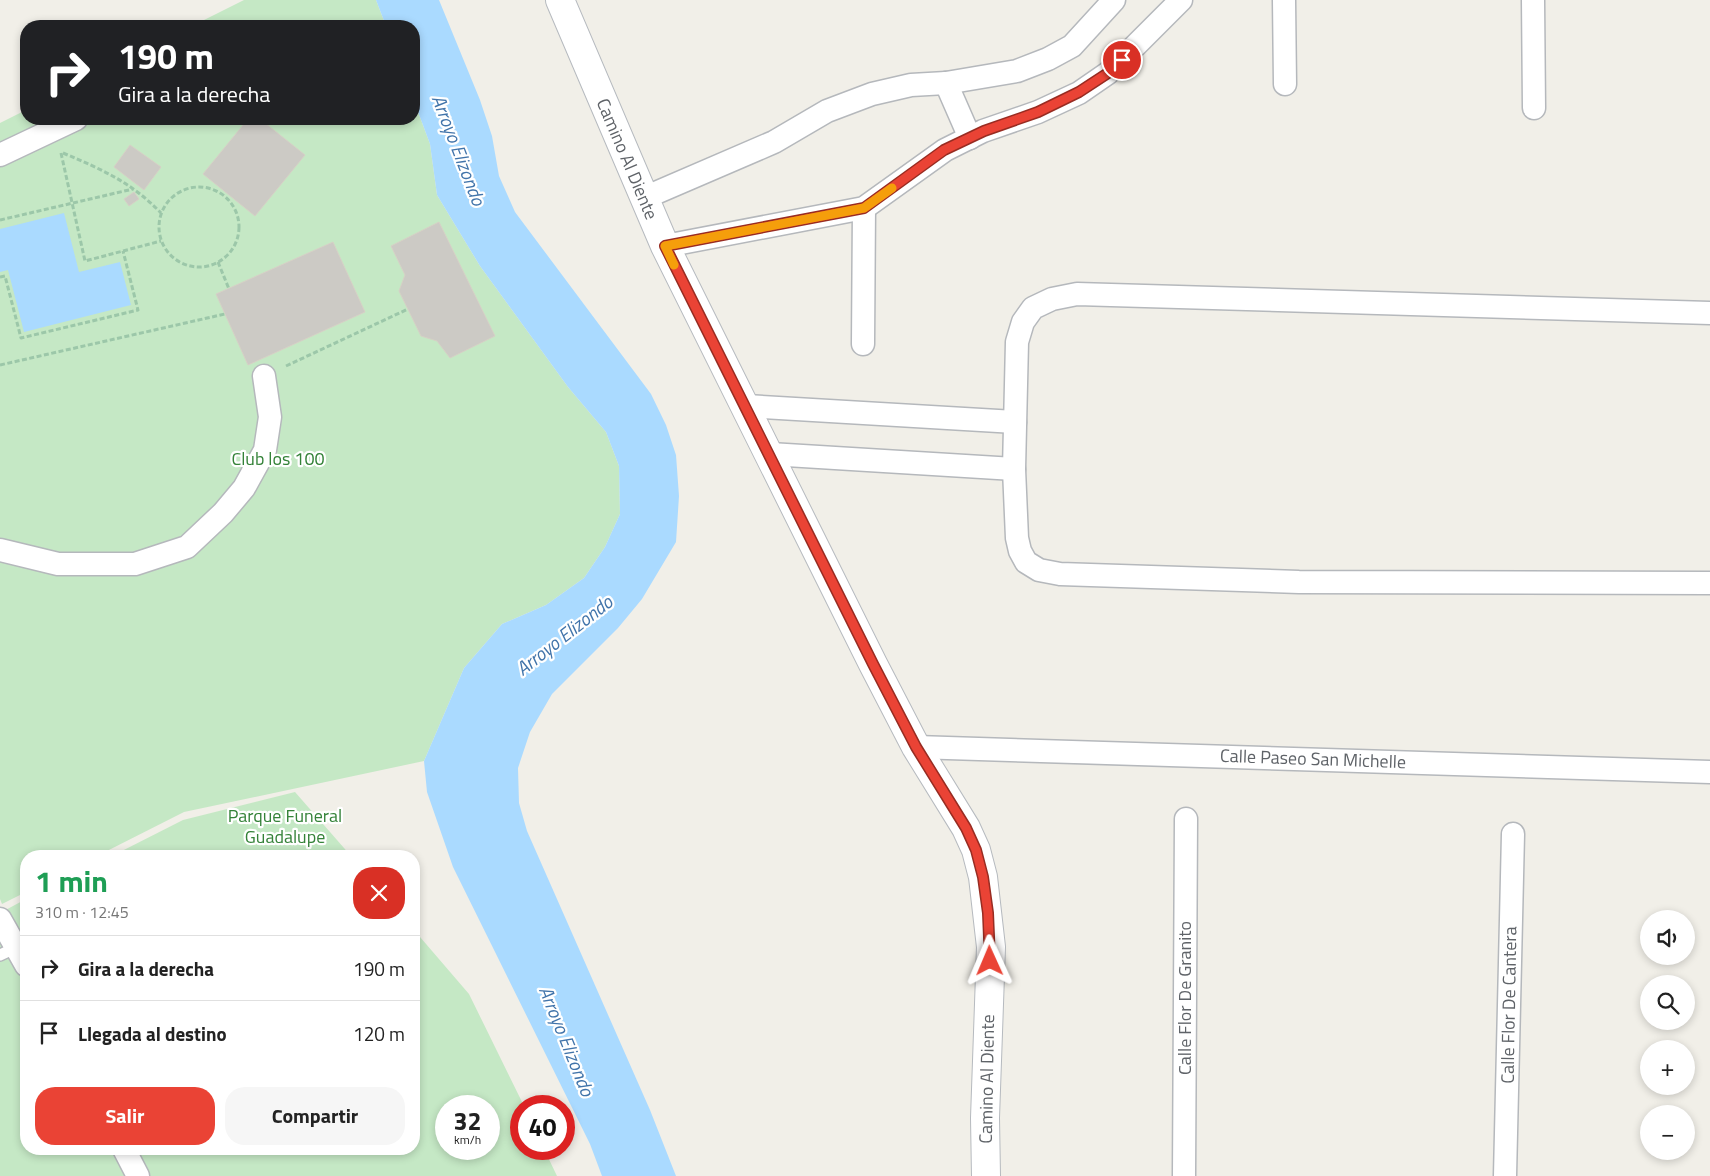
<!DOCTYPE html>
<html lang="es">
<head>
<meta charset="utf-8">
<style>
  :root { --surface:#fff; --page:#f6f6f6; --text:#222; --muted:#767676; --line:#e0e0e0; --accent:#ea4335 }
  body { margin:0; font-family:"Titillium Web",sans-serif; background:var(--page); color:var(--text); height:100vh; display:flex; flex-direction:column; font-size:19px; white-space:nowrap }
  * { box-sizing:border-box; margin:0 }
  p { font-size:16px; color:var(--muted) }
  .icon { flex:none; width:28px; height:28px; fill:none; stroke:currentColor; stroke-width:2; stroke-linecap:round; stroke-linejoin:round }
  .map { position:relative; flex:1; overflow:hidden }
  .panel { position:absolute; left:20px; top:850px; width:400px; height:305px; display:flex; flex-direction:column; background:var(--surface); border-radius:20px; box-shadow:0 2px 8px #0003 }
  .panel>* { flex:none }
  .hud { position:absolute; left:20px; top:20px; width:400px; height:105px; border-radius:20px; box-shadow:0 2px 8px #0003; background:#202124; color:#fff; overflow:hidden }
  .tools { position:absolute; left:1640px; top:910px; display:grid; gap:10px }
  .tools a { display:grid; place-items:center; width:55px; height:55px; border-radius:50%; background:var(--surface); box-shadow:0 2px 8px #0003; font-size:25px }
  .speed { position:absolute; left:435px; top:1095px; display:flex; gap:10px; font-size:25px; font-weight:700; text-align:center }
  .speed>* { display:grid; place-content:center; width:65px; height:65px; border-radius:50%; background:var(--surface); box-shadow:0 2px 8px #0003; line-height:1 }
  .speed small { font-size:12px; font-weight:400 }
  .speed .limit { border:8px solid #d22; background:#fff; color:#111 }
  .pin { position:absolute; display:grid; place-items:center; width:42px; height:42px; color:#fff; margin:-21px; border:2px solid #fff; border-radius:50%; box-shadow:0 1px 5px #0007 }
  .me { position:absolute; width:55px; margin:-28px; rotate:359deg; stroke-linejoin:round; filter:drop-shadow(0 0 4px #0008) }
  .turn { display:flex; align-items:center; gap:18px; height:105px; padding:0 15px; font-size:22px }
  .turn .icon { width:65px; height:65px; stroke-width:2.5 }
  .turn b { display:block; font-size:35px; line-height:42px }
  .round { display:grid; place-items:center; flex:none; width:52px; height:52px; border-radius:20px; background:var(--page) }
  .head { display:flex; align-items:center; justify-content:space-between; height:85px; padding:0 15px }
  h1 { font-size:30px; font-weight:700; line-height:38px; color:#1e9e55 }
  .button { display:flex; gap:10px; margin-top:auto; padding:10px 15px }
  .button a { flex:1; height:58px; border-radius:20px; background:var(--accent); color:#fff; font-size:20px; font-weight:700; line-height:58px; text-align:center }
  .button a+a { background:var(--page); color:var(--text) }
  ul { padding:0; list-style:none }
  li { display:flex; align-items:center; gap:15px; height:65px; padding:0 15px; border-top:1px solid var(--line) }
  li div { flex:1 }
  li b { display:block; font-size:19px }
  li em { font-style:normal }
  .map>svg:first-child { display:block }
  .green { fill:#c5e8c5; fill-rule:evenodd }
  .water { fill:#aadaff }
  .building { fill:#cccac5; stroke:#d6d1c6 }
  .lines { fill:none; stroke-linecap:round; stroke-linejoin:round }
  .lane-casing { stroke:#b5b8bc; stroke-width:14 }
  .street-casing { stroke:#b5b8bc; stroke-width:25 }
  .secondary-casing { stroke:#b6babf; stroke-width:30 }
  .path { stroke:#9cc7a9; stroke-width:3; stroke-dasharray:5 2.5; stroke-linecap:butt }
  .lane { stroke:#fff; stroke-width:11 }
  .street { stroke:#fff; stroke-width:22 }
  .secondary { stroke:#fff; stroke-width:28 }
  .route-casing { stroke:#982c22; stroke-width:12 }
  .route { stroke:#ea4335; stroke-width:9 }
  .slow { stroke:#f59e0b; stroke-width:9 }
  .labels { text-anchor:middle; stroke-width:4.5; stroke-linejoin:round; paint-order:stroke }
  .street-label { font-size:18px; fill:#5f6368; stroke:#fff }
  .park-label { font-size:18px; fill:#348238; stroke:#fff }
  .water-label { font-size:19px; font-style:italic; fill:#4174aa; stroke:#fff }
</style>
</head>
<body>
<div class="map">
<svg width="1710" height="1176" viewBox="0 0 1710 1176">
  <rect width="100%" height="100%" fill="#f1efe8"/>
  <g class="green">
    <polygon points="244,0 376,0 386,26 192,26"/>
    <polygon points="414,101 430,144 437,195 480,266 568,387 606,432 619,466 620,514 605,547 584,578 546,605 502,624 464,668 424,761 184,812 97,856 26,856 26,892 2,904 0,899 0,123 26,110 26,119 414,119"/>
    <polygon points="295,792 351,856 112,856 183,820"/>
    <path d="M26,899V1149H414V930L469,994L524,1106H521V1149H544L557,1176H0V913ZM446,1106H489V1149H446Z"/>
  </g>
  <g class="water">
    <polygon points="376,0 439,0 480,100 492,136 499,176 515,212 651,394 666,425 676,455 679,496 676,542 642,599 618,628 552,694 530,732 518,768 519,803 527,831 650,1110 676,1176 602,1176 590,1144 453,867 427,792 424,761 464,668 502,624 546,605 584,578 605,547 620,514 619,466 606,432 568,387 480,266 437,195 430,144 414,101 414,26 386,26"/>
    <polygon points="64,213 79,272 120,262 131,305 24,332 8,270 0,272 0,229"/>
  </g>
  <g class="building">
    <polygon points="248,119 260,119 305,155 255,216 203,174"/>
    <polygon points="130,145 161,167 144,190 114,167"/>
    <polygon points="134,192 139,199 129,206 124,199"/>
    <polygon points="439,222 495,336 450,358 437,341 421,336 399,291 405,275 391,246"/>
    <polygon points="333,242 365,312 248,365 216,294"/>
  </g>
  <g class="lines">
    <defs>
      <polyline id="lane" points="0,955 17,947"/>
      <g id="street">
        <polyline points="1284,0 1285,84"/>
        <polyline points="1533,0 1534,108"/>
        <polyline points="946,83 970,138"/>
        <polyline points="0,155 76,119"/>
        <polyline points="644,198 774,142 827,111 872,94 911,85 946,83 1017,71 1048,59 1072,46 1114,0"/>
        <polyline points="665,246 864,208 945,150 983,131 1038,112 1079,93 1108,73 1181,0"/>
        <polyline points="1710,313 1077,294 1052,299 1033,308 1023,322 1017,342 1014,469 1017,538 1020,551 1026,562 1039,570 1060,574 1299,582 1710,583"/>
        <polyline points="863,344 864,208"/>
        <polyline points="746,406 1015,422"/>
        <polyline points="770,454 1014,469"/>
        <polyline points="0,550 58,564 135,564 187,547 223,513 244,488 265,450 270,417 264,376"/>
        <polyline points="916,747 1710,772"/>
        <polyline points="0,919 26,965"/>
        <polyline points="124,1149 138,1176"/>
        <polyline points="1184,1176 1186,819"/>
        <polyline points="1505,1176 1513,834"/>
      </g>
      <polyline id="secondary" points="560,0 665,246 873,664 916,747 966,828 976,850 983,877 991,947 985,1118 986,1176"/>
    </defs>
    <use href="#lane" class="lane-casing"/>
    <use href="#street" class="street-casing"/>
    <use href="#secondary" class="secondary-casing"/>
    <g class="path">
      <polyline points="61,153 85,261 161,241"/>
      <path d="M63,153C103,170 131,182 161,213"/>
      <circle cx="199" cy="227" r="40"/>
      <polyline points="0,220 133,189"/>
      <polyline points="218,262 229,289"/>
      <polyline points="0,277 5,276 21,338 138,310 123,251"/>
      <polyline points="0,365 225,314"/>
      <polyline points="286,366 408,309"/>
    </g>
    <use href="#lane" class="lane"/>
    <use href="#street" class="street"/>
    <use href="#secondary" class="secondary"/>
  </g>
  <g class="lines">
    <defs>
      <polyline id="route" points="990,961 988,913 983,877 976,850 966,828 916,747 873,664 665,246 864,208 944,150 984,131 1038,112 1079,92 1108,73 1122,60"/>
    </defs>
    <use href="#route" class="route-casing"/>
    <use href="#route" class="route"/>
    <polyline class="slow" points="674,265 665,246 864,208 892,188"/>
  </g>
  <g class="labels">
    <g class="street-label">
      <text transform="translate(627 159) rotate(67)" y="6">Camino Al Diente</text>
      <text transform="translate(1313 759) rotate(2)" y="6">Calle Paseo San Michelle</text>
      <text transform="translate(1185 998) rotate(-90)" y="6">Calle Flor De Granito</text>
      <text transform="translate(1509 1005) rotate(-89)" y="6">Calle Flor De Cantera</text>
      <text transform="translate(987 1079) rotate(-89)" y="6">Camino Al Diente</text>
    </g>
    <g class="park-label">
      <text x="278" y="465">Club los 100</text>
      <text x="285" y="822">Parque Funeral<tspan x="285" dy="21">Guadalupe</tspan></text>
    </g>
    <g class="water-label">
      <text transform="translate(459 150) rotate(69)" y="7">Arroyo Elizondo</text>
      <text transform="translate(564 635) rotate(-38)" y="7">Arroyo Elizondo</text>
      <text transform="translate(567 1041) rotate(68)" y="7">Arroyo Elizondo</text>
    </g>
  </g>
</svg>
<div class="tools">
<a><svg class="icon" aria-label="sound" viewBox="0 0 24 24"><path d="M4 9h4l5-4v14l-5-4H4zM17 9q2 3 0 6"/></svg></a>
<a><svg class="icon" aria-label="search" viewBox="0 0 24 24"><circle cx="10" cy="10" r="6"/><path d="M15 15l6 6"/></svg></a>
<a>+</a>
<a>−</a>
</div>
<div class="speed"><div>32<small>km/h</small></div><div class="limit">40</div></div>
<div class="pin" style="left:1122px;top:60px;background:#d93025"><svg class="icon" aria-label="arrive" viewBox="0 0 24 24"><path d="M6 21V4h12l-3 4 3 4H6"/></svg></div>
<svg class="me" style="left:990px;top:961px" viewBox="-20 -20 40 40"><path d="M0-17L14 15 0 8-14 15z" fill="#ea4335" stroke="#fff" stroke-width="4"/></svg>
<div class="hud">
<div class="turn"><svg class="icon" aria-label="right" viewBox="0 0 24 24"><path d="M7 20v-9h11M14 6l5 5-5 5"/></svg><div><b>190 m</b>Gira a la derecha</div></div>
</div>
<section class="panel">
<div class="head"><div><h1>1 min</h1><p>310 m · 12:45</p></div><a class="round" style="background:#d93025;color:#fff"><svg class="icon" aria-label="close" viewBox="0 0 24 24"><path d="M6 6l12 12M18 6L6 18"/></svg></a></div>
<ul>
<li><svg class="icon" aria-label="right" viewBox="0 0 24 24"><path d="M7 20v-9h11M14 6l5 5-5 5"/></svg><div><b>Gira a la derecha</b></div><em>190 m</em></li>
<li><svg class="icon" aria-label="arrive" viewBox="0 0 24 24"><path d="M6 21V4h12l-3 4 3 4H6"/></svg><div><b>Llegada al destino</b></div><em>120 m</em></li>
</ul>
<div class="button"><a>Salir</a><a>Compartir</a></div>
</section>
</div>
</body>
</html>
